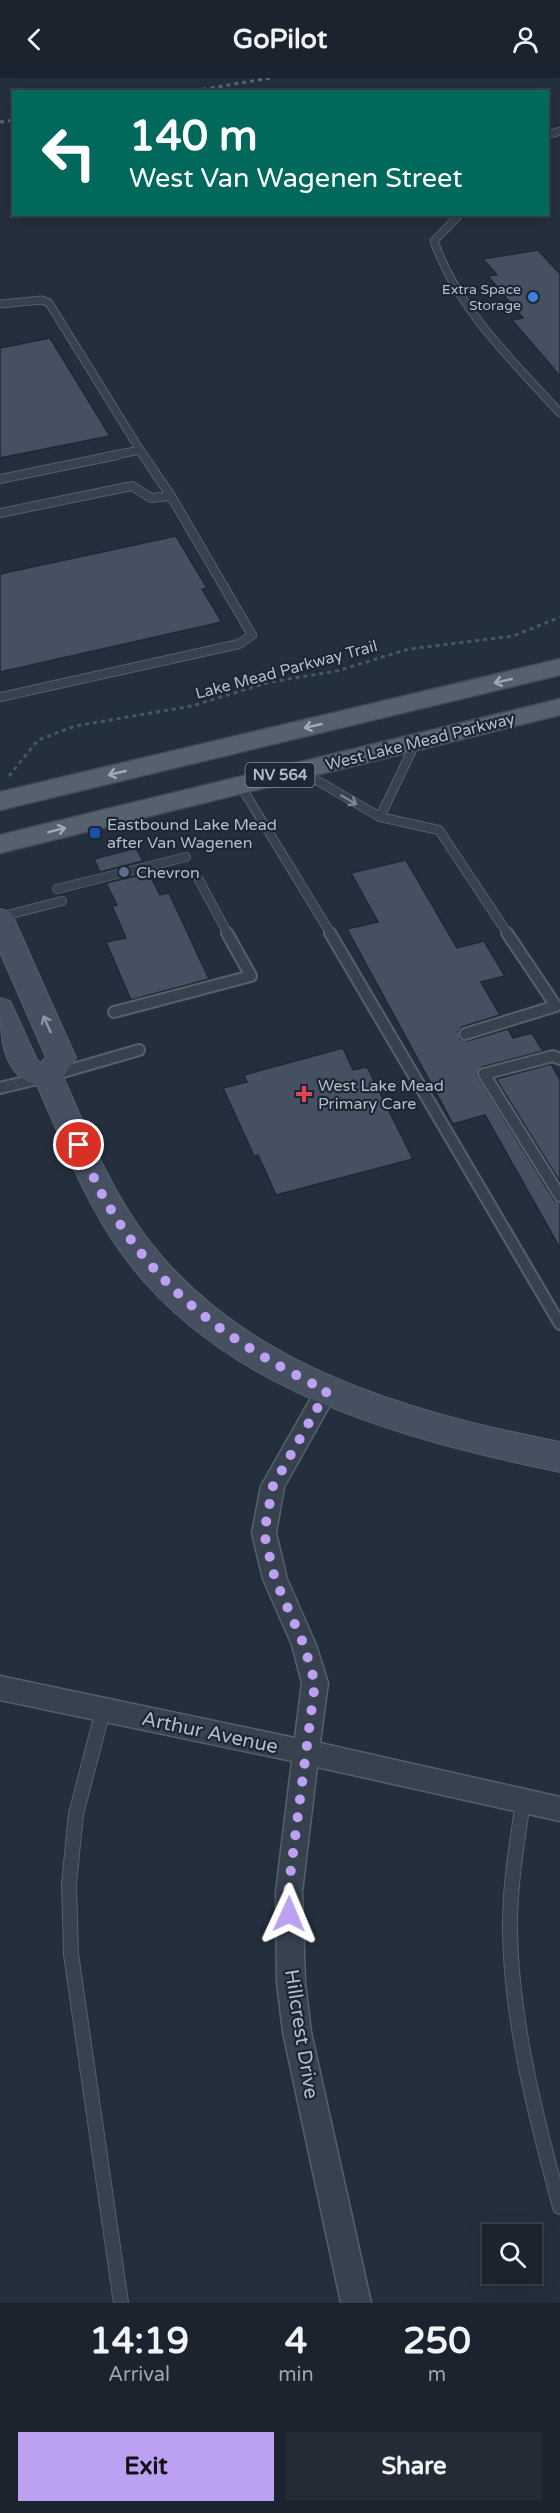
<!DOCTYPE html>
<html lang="en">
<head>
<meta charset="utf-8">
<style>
  :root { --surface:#1b232e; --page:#242b36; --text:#f1f3f6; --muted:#a0a4aa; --line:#39404a; --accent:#bca0f2 }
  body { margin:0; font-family:"Varela Round",sans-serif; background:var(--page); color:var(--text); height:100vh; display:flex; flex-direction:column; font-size:22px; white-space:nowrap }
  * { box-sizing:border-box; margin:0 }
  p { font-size:20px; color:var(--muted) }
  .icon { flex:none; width:33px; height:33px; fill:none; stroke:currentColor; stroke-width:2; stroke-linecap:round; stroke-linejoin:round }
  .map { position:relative; height:2225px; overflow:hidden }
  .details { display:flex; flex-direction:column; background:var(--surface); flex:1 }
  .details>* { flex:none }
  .hud { position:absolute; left:12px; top:12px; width:537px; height:126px; border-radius:0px; box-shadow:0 3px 15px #0003,0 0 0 2px var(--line); background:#00695c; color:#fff; overflow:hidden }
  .fabs { position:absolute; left:482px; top:2146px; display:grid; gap:12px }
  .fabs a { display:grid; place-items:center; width:60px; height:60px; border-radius:0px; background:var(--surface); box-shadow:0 3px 15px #0003,0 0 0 2px var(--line); font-size:30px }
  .pin { position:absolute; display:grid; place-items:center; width:51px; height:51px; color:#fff; margin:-26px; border:3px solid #fff; border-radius:50%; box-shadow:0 2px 6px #0007 }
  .me { position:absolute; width:66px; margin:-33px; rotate:1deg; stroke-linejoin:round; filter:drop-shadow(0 0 4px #0008) }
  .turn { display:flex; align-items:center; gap:21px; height:126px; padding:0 18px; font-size:27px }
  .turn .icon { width:78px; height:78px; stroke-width:2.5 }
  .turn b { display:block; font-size:42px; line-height:51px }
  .eta { display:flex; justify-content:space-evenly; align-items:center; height:102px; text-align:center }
  .eta b { font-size:36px; font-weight:700; line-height:42px }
  .primary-button { display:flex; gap:12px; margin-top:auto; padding:12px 18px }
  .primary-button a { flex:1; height:69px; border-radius:0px; background:var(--accent); color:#111; font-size:24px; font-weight:700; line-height:69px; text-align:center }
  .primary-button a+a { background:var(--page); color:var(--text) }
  header { display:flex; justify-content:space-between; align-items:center; height:78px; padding:0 18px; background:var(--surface); font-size:27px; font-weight:700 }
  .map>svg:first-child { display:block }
  .building { fill:#455162; stroke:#1f2835; stroke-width:1.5 }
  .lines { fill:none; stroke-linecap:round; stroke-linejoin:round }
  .service-far3-casing { stroke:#565f6c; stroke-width:9 }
  .service-far2-casing { stroke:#565f6c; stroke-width:10 }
  .service-far1-casing { stroke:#565f6c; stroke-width:14 }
  .service-casing { stroke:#565f6c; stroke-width:16 }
  .minor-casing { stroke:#565f6c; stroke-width:3 }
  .secondary-casing { stroke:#565f6c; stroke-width:2 }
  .primary-casing { stroke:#414a57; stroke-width:3 }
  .path { stroke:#44595c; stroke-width:3; stroke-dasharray:4 4; stroke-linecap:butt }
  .service-far3 { stroke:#38414e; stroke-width:7 }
  .service-far2 { stroke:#38414e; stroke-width:8 }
  .service-far1 { stroke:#38414e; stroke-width:10 }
  .service { stroke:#38414e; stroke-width:14 }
  .minor { fill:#38414e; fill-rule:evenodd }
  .secondary { fill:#465061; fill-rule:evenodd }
  .primary { fill:#56606e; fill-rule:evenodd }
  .rail { stroke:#5a6575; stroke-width:3; stroke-dasharray:4 4; stroke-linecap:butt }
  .oneway { stroke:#a1aab7 }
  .oneway2 { stroke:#7c8592 }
  .oneway3 { stroke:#8e96a5 }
  .route { stroke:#bca0f2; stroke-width:10; stroke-dasharray:0 18 }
  .shop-dot { fill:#3f7fe0; stroke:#1d2633; stroke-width:2 }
  .transit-dot { fill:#1a4fb4; stroke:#1d2633; stroke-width:2 }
  .service-dot { fill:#5c6f8a; stroke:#1d2633; stroke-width:2 }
  .health-dot { fill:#e0444e; stroke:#1d2633; stroke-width:2 }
  .labels { text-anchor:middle; stroke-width:4.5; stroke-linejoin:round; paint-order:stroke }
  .far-poi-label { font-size:14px; fill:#b4bcc9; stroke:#1d2633; text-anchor:end }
  .shield { fill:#1d2633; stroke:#878f9c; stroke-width:1.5 }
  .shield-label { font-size:15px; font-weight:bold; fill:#b4bcc9 }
  .street-label { font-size:16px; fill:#b4bcc9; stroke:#1d2633 }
  .poi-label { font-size:16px; fill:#b4bcc9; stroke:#1d2633; text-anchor:start }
  .near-street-label { font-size:20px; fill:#b4bcc9; stroke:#1d2633 }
</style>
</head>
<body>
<header><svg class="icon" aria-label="back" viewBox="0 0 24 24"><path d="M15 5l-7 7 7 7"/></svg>GoPilot<svg class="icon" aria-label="person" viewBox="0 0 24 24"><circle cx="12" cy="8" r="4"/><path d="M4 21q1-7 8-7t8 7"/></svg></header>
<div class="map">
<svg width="560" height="2225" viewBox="0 0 560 2225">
  <rect width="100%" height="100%" fill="#242f3e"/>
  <g class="building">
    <polygon points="538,172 560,196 560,298 512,242 523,240 488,198 497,197 483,181"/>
    <polygon points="50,260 110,358 0,380 0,270"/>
    <polygon points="176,458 207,510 202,511 222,544 0,594 0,496"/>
    <polygon points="136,770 143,783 100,794 94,781"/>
    <polygon points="406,782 457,870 484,863 505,898 481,904 500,937 462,949 458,954 460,961 467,963 508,951 513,960 532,955 543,973 482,989 477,997 554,1122 560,1125 560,1170 485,1037 453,1046 347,851 378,844 351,795"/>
    <polygon points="149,795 160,817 169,815 209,901 131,922 106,864 126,860 112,828 117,827 106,805"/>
    <polygon points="343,970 353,992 367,989 413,1081 276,1117 258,1077 254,1078 223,1010 247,1004 244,997"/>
    <polygon points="551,986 560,1002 560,1104 496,1001"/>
  </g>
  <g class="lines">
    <defs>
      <g id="service-far3">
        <polyline points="548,57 560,53"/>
        <path d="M460,136L434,163C458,232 512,282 560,335"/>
        <polyline points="0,226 42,222 49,225 140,372 110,378"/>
        <polyline points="140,372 144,378"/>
      </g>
      <g id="service-far2">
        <polyline points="143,377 171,418"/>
        <polyline points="0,401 117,377"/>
        <polyline points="0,435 132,408 151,420 171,418 252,557 239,566 0,619"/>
        <polyline points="299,692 380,739 416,664"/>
        <polyline points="240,707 331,856"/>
        <polyline points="380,739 439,752 508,856"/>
        <polyline points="199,802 228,856"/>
        <polyline points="57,811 186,779"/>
        <polyline points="0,839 62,823"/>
      </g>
      <g id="service-far1">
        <polyline points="330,855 560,1246"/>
        <polyline points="114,934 251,898 227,855"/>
        <polyline points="465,956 556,928 507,855"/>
        <polyline points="560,981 553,978 484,996 560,1118"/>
        <polyline points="56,996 139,972"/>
        <polyline points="0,1010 41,1000"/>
      </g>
      <g id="service">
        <polyline points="103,1632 76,1736 69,1806 71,1876 121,2225"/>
        <path d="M523,1723C517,1767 509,1810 510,1855C512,1948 536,2039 560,2129"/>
      </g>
      <polygon id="minor" points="327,1304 335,1306 338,1313 284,1409 276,1455 287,1501 316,1567 328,1605 320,1665 560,1719 560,1743 317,1689 302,1814 305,1904 311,1954 371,2225 341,2225 283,1954 277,1904 276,1814 292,1683 0,1622 0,1598 295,1660 302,1605 292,1567 263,1501 252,1455 261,1408 319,1306"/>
      <path id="secondary" d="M0,831L10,834L14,841L76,980L63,999C87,1052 109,1109 144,1156C241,1288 407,1334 560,1364V1394C402,1361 219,1313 120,1173C84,1122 62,1063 37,1007C0,998 0,953 0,920L10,923L37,982L41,985L46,979L0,874Z"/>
      <g id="primary">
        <polygon points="560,581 560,597 0,732 0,714"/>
        <polygon points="560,621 560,637 0,775 0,757"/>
      </g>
    </defs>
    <use href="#service-far3" class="service-far3-casing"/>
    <use href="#service-far2" class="service-far2-casing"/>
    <use href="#service-far1" class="service-far1-casing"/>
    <use href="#service" class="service-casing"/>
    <use href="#minor" class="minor-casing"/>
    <use href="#secondary" class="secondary-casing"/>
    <use href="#primary" class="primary-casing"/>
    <polyline class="path" points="9,698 38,662 75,648 192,628 270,604 337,593 409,571 513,558 560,539"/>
    <use href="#service-far3" class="service-far3"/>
    <use href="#service-far2" class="service-far2"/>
    <use href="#service-far1" class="service-far1"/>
    <use href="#service" class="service"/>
    <use href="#minor" class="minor"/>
    <use href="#secondary" class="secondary"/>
    <use href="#primary" class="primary"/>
    <g class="rail">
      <polyline points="187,14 270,0"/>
      <polyline points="0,44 14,42"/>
    </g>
  </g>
  <defs><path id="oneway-shaft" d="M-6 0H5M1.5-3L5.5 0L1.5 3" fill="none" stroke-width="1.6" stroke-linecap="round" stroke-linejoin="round" transform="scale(1.5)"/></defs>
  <g class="oneway">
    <use href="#oneway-shaft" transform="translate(503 603) rotate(167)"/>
    <use href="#oneway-shaft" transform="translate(313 648) rotate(167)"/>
    <use href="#oneway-shaft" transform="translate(117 695) rotate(167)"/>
    <use href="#oneway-shaft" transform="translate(57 752) rotate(-14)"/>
  </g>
  <use class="oneway2" href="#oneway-shaft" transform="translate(349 722) rotate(30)"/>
  <use class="oneway3" href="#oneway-shaft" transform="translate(47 946) rotate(-114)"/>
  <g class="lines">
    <path class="route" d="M79,1067C88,1086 96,1107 107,1125C161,1218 233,1266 327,1313L273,1408L264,1455L275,1501L304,1567L315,1605L288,1814L289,1836"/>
  </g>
  <circle class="shop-dot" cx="533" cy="219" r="6"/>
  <rect class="transit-dot" x="89" y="749" width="12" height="12" rx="3"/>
  <circle class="service-dot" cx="124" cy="794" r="6"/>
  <path class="health-dot" d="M301 1007h6v6h6v6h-6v6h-6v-6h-6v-6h6z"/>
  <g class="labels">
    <g class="far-poi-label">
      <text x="521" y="216">Extra Space<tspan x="521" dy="16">Storage</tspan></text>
    </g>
    <rect class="shield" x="245.5" y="685" width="69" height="24" rx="4.5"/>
    <g class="shield-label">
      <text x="280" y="702">NV 564</text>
    </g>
    <g class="street-label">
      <text transform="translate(286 591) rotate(-15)" y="6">Lake Mead Parkway Trail</text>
      <text transform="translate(420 663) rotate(-14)" y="6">West Lake Mead Parkway</text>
    </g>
    <g class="poi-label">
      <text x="107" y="752">Eastbound Lake Mead<tspan x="107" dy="18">after Van Wagenen</tspan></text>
      <text x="136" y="800">Chevron</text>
      <text x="318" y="1013">West Lake Mead<tspan x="318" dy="18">Primary Care</tspan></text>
    </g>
    <g class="near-street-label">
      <text transform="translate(210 1654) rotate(12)" y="7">Arthur Avenue</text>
      <text transform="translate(302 1956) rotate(81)" y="7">Hillcrest Drive</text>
    </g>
  </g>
</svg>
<div class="fabs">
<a><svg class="icon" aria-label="search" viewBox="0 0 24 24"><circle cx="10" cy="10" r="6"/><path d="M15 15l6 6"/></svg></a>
</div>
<div class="pin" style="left:79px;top:1067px;background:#d93025"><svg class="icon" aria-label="arrive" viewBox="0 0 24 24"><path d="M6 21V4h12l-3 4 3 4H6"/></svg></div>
<svg class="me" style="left:289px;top:1836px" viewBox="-20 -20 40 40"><path d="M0-17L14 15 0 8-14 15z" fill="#bca0f2" stroke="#fff" stroke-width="4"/></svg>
<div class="hud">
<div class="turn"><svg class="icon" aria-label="left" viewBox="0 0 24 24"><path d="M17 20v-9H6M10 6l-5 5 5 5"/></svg><div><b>140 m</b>West Van Wagenen Street</div></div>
</div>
</div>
<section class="details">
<div class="eta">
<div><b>14:19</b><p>Arrival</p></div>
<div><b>4</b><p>min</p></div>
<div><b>250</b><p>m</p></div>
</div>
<div class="primary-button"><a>Exit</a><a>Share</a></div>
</section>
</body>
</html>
